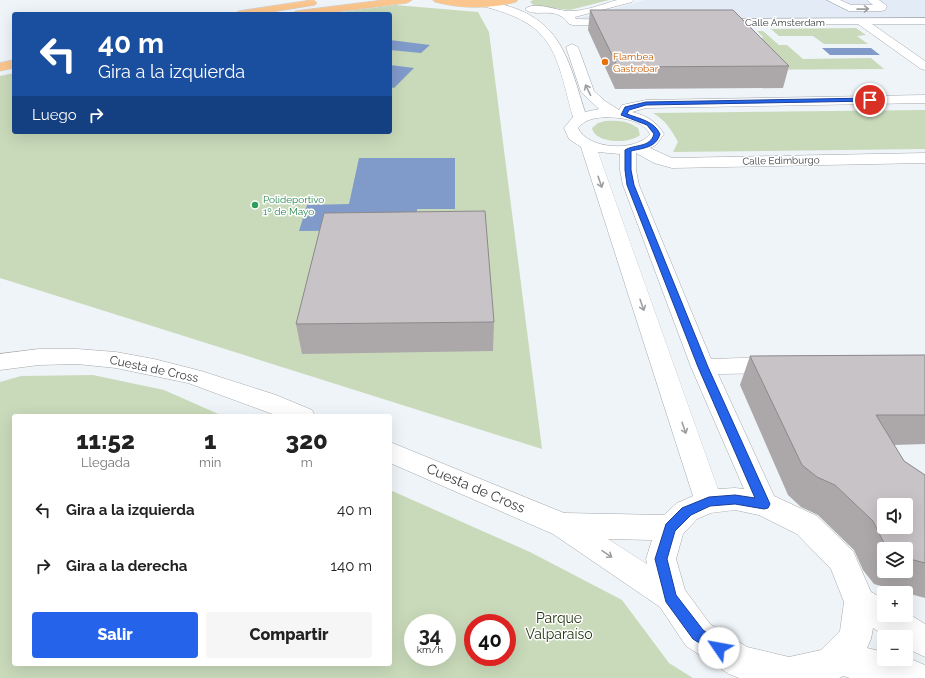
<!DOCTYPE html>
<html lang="es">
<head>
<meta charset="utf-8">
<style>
  :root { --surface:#fff; --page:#f6f6f6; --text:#222; --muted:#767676; --accent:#2563eb }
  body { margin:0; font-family:Raleway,sans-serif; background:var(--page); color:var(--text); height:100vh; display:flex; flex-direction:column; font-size:15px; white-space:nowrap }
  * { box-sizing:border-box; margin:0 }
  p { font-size:13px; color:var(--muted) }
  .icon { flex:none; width:22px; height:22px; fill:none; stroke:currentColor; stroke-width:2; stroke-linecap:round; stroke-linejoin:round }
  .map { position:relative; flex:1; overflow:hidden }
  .details { position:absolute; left:12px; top:414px; width:380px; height:252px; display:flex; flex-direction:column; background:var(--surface); border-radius:4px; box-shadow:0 4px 16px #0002 }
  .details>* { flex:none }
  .guide { position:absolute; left:12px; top:12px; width:380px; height:122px; border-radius:4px; box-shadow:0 4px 16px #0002; background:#1a4fa0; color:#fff; overflow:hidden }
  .fabs { position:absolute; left:877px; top:498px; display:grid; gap:8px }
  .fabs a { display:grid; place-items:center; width:36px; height:36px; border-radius:4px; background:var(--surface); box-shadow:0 4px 16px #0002; font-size:20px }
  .speed { position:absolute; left:404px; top:614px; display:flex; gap:8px; font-size:20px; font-weight:700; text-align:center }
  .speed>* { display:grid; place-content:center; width:52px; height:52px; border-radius:50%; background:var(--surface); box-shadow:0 4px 16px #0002; line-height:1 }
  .speed small { font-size:10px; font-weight:400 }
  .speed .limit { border:6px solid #d22; background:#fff; color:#111 }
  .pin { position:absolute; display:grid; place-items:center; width:34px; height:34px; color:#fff; margin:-17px; border:2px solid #fff; border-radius:50%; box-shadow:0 1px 4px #0007 }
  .me { position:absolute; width:44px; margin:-22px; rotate:303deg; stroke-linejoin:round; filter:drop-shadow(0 0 3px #0008) }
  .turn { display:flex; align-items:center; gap:14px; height:84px; padding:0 20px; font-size:18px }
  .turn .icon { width:52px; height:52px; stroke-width:2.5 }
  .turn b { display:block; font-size:28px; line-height:34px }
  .then { display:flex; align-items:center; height:38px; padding:0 20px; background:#0003; gap:8px; font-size:15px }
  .eta { display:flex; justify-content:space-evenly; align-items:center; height:68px; text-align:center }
  .eta b { font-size:24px; font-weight:800; line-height:28px }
  .button { display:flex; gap:8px; margin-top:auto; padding:8px 20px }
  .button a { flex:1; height:46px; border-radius:4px; background:var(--accent); color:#fff; font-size:16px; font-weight:800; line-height:46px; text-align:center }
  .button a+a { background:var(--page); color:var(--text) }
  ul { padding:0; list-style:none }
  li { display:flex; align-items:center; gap:12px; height:56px; padding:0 20px }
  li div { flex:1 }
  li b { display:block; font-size:15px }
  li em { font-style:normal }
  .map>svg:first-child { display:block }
  .built { fill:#e2ebf6 }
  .green { fill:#c9daba; fill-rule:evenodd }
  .water { fill:#809aca }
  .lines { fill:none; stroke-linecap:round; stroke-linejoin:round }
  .minor-casing { stroke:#a4a8ac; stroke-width:1 }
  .major-casing { stroke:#d0d0d1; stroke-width:1 }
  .minor { fill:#fff; fill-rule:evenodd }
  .major { fill:#fbc68d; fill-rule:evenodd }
  .wall { fill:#aca8aa; fill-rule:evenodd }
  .building { fill:#c8c3c6; stroke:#8c888b; fill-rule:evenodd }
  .oneway { stroke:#9d9e9f }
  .route { fill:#2563eb; stroke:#184099 }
  .food-dot { fill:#e8710a; stroke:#fff; stroke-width:1.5 }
  .leisure-dot { fill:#2e9e5b; stroke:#fff; stroke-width:1.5 }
  .labels { text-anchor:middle; stroke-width:3; stroke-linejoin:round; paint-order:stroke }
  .far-street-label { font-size:10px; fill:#3b3d3f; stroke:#fff }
  .far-food-label { font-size:10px; fill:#c56008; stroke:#fff; text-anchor:start }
  .far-leisure-label { font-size:10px; fill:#27864d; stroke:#fff; text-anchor:start }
  .street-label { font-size:12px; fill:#3b3d3f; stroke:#fff }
  .near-street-label { font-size:14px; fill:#3b3d3f; stroke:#fff }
  .near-park-label { font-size:14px; fill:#1e300a; stroke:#fff }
</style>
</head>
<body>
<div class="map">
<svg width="925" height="678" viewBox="0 0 925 678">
  <rect width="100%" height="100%" fill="#eff4f8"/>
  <polygon class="built" points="646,0 925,0 925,22 580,23 580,18"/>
  <g class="green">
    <polygon points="533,0 609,0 570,10 535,6 530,2"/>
    <polygon points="395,5 478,12 489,32 542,449 0,278 0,76 14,73 14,132 390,132 390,14 326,14"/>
    <polygon points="856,28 866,35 857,36 868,44 824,44 813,36 779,36 771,29"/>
    <polygon points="757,31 763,31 779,45 787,45 803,59 871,58 884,69 704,70 760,40 763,37"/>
    <path d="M925,110V149L673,152L678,142C671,129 665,120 653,113Z"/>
    <path d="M605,121C617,120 628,121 638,128L640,135C630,144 595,144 592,128L598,123Z"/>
    <path d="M93,375L164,390L223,416H14V664H390V490L530,552L622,600L669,663L693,678H0V382L21,376ZM413,623H447V657H413ZM473,623H507V657H473Z"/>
  </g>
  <g class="water">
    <polygon points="390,40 430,45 421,53 390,50"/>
    <polygon points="822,48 871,48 880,55 830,55"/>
    <polygon points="390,65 414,68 394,88 390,87"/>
    <polygon points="359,158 455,158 455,209 417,209 416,230 299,231 307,205 349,204"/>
  </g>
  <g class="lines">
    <defs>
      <g id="minor">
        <path d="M617,0H634L632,2L575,17L576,19L622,20L623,22L622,24L618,25H573L569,24C556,4 535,19 525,9C534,0 560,12 571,11C586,11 603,4 617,0Z"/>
        <polygon points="827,0 840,0 851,5 873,5 867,0 879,0 887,6 885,10 881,11 849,11"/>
        <path d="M486,1C558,13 566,50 585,112L599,109L581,92L566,47L572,44L578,47L594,91L605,101L619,110L622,105L646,100L925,95V103L646,108L632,112C647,116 656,121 664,134L656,145L650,148L672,158L925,153V163L672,168L654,163L636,153V170L639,185L711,359L776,357L784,359L787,365L784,371L776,373L718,374L774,496L817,516L853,551L871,592L884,599V615H906V612L925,624V657L906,648V637H887L873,628L871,639L867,648L884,652V659H906V657L925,665V678H850L843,676L839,678H739L729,674L686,646L660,607L553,534L390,463V442L564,513L664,515L677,503L693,496L581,147L569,139L564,128L573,117C555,51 555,24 482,6L481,4L482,2ZM606,117C622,118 641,119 650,134C636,152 588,150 578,128C585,119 595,118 606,117ZM598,152L620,154V170L623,185L691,367L744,489L735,488L718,489ZM735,510L759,515L797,534L831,569L844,602L840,631L821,650L789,657L747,647L710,624L685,590L676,559L683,534L697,519L711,513ZM608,539L652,540L646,559L647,564Z"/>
        <polygon points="925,18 925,24 872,24 925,61 925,70 921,69 858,24 716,25 711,22 716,19"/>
        <polygon points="39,349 77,349 116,352 154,359 201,371 276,395 312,410 315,416 278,416 188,383 116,368 77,364 39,365 0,370 0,354"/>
      </g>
      <g id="major">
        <polygon points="312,0 315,1 317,3 315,5 259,14 234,14 239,11"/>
        <polygon points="383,0 412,0 407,3 320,14 291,14 296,11"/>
        <path d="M433,0H518L516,2C490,9 461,9 435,2Z"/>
        <polygon points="14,60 14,68 0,71 0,63"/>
      </g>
    </defs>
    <use href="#minor" class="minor-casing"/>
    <use href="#major" class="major-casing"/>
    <use href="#minor" class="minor"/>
    <use href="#major" class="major"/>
  </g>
  <g class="wall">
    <polygon points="590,10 789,66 783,88 615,89 588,30"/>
    <polygon points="494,322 493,351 302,354 296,324"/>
    <path d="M925,355V444L894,445L904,461L925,475V598L874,584L863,570L854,550L818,515L801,507L788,495L740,385L750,356ZM884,549H906V571H884Z"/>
  </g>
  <g class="building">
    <polygon points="590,10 733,10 789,66 618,67"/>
    <polygon points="485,211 494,322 296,324 324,213"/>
    <path d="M925,355V415H876L904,461L925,475V563L906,558V549H890L883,541L873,521L835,485L817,477L802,465L750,356ZM884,505H906V527H884Z"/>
  </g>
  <defs><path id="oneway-shaft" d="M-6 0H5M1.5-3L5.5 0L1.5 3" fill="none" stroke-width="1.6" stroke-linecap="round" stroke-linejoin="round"/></defs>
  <g class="oneway">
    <use href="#oneway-shaft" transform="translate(863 9) rotate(-1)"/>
    <use href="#oneway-shaft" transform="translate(588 90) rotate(-116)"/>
    <use href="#oneway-shaft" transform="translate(600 182) rotate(71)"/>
    <use href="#oneway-shaft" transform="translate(642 305) rotate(71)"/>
    <use href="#oneway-shaft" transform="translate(684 428) rotate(71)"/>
    <use href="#oneway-shaft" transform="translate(607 554) rotate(34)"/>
  </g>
  <path class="route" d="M870,98L872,101L646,105L629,110L627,114C640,119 654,121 660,134C656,148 643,148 631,151V170L634,185L708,367L770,504L768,508L764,509L735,504L710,506L691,515L675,531L667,559L676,595L703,630L724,644L726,648L724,653L719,655L693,639L666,602L655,559L666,524L682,508L709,497L735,495L755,498L698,367L627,185L625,170V150C635,144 650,148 654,134L647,125L621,115L625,107L646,102Z"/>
  <circle class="food-dot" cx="605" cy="62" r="4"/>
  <circle class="leisure-dot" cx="255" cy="205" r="4"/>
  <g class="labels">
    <g class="far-street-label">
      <text x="785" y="26">Calle Ámsterdam</text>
      <text transform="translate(781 160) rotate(-1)" y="4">Calle Edimburgo</text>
    </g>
    <g class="far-food-label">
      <text x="613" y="60">Flambea<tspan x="613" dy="12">Gastrobar</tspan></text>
    </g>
    <g class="far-leisure-label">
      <text x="263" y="203">Polideportivo<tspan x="263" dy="12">1º de Mayo</tspan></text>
    </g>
    <g class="street-label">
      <text transform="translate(154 369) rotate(12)" y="4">Cuesta de Cross</text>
    </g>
    <g class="near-street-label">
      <text transform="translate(476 488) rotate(23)" y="5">Cuesta de Cross</text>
    </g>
    <g class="near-park-label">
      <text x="559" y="623">Parque<tspan x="559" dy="16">Valparaíso</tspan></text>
    </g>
  </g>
</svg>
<div class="fabs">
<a><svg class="icon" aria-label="sound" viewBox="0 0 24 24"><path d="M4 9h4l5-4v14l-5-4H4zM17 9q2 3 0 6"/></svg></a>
<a><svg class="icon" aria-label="layers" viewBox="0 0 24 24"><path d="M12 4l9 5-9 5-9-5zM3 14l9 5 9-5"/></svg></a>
<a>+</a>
<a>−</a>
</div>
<div class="speed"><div>34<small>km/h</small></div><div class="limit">40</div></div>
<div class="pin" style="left:870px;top:100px;background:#d93025"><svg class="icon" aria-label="arrive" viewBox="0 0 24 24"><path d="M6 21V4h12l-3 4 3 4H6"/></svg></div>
<svg class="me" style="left:719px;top:648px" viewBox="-20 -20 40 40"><circle r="19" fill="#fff"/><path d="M0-13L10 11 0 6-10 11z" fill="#2563eb"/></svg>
<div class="guide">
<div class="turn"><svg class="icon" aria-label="left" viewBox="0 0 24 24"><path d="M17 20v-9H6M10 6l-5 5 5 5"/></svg><div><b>40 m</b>Gira a la izquierda</div></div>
<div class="then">Luego<svg class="icon" aria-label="right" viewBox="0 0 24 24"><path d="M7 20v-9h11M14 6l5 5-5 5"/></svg></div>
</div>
<section class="details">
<div class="eta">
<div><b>11:52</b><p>Llegada</p></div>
<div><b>1</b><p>min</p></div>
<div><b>320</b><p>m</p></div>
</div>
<ul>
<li><svg class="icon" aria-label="left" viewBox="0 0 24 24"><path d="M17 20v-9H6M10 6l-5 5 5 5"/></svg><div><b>Gira a la izquierda</b></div><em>40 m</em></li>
<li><svg class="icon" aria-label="right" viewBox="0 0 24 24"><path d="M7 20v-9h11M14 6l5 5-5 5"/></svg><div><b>Gira a la derecha</b></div><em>140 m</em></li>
</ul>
<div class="button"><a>Salir</a><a>Compartir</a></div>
</section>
</div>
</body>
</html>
